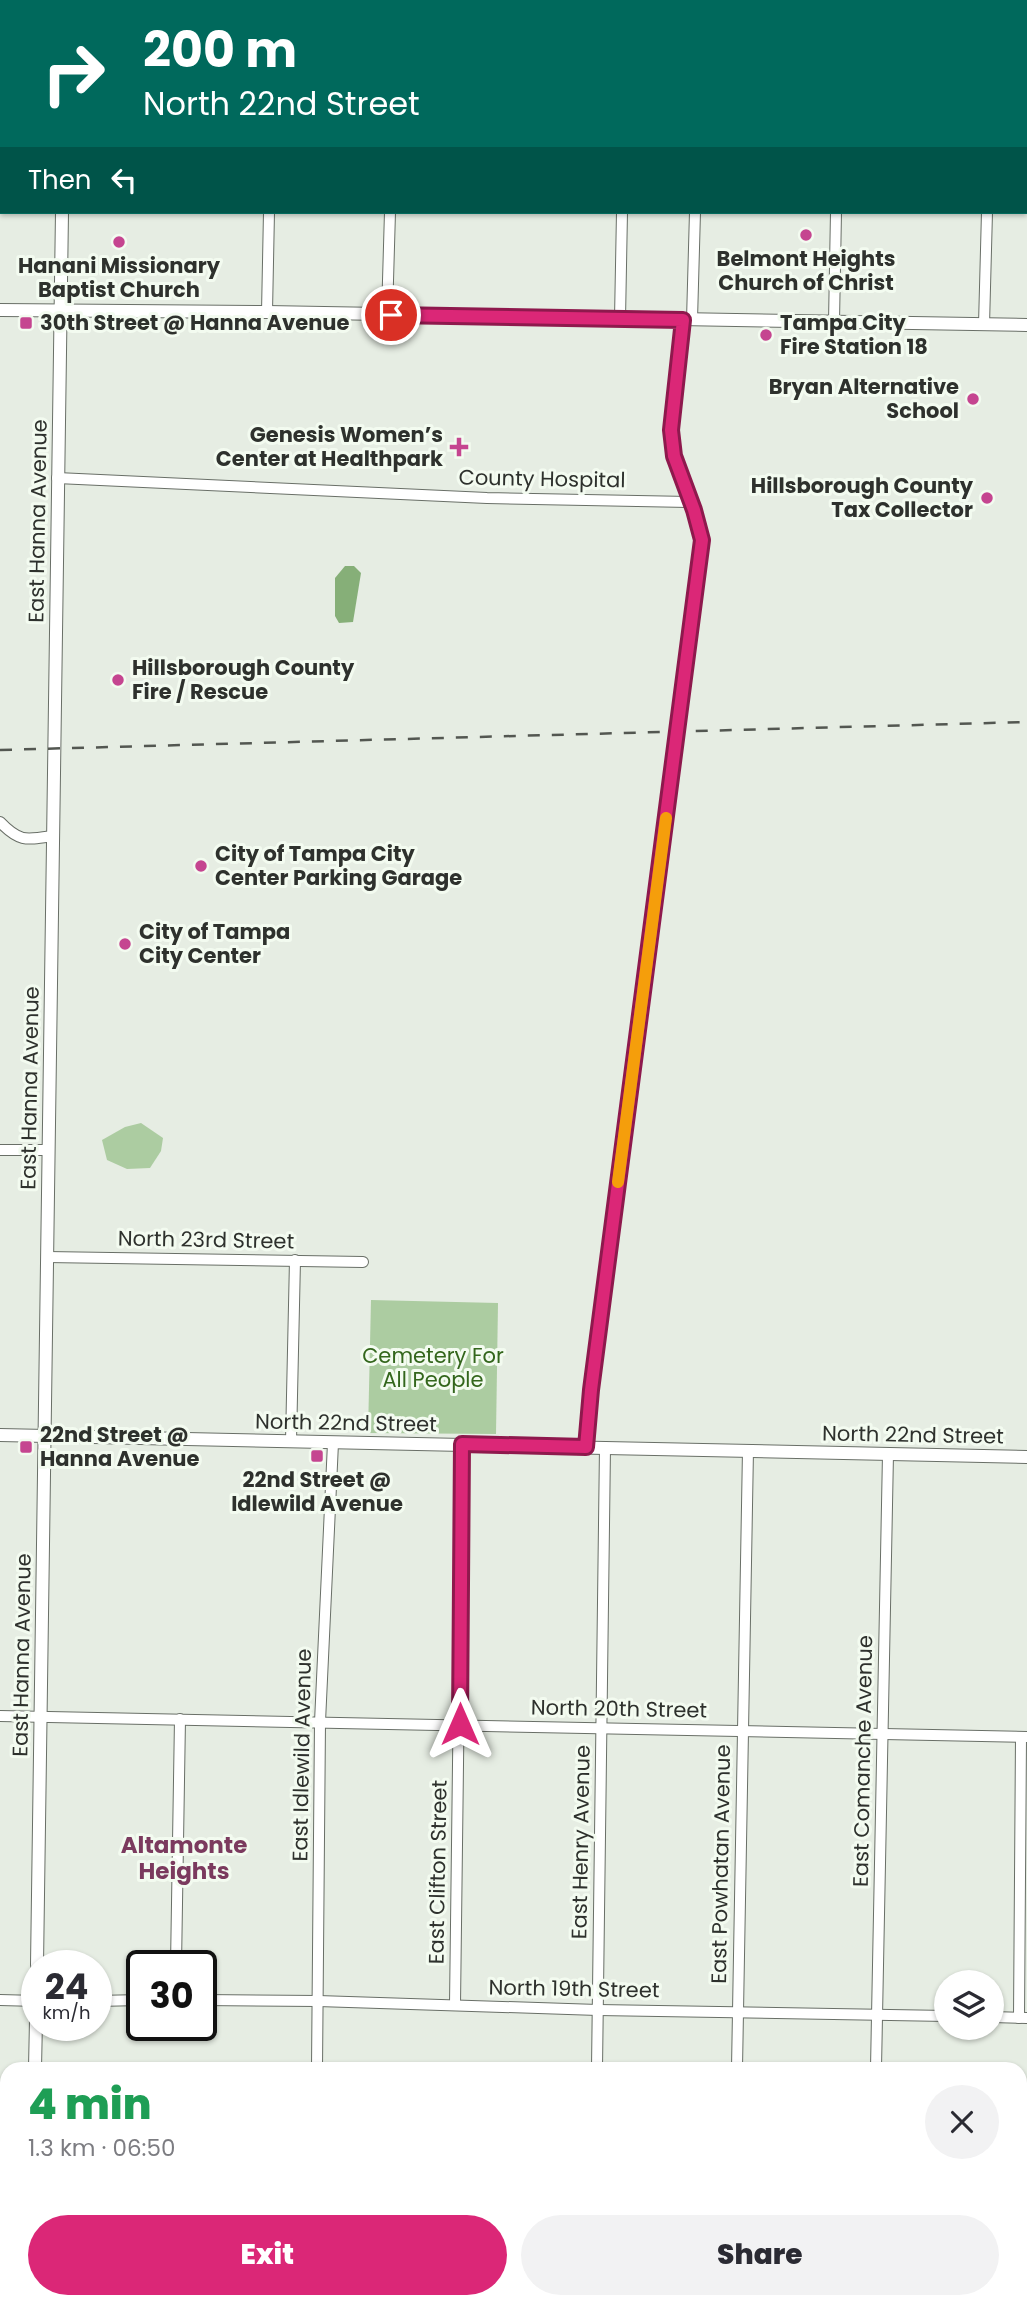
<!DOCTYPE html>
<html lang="en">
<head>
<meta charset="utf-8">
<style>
  :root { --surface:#fff; --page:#f2f2f3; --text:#2b2b33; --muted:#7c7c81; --accent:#db2777 }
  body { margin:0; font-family:Poppins,sans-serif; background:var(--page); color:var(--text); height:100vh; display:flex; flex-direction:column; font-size:26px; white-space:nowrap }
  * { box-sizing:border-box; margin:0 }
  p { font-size:23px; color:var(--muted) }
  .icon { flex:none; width:38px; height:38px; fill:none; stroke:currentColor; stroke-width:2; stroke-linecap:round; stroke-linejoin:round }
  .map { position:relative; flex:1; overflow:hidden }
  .details { position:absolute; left:0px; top:2062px; width:1027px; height:247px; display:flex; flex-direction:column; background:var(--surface); border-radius:21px 21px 0 0; box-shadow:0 2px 5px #0004 }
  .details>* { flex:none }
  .top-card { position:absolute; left:0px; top:0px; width:1027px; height:214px; box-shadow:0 2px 5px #0004; background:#00695c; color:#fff; overflow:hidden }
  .buttons { position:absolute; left:934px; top:1970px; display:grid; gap:14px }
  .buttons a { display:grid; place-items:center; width:70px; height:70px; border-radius:50%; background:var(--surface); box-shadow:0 2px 5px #0004; font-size:35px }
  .speed { position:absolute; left:21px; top:1950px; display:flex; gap:14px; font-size:35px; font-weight:700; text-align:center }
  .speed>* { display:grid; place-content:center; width:91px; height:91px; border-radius:50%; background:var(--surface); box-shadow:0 2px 5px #0004; line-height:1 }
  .speed small { font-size:18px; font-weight:400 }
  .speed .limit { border:4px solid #111; border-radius:10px; background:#fff; color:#111 }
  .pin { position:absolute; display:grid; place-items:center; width:60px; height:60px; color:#fff; margin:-30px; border:4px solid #fff; border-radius:50%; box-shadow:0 2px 7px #0007 }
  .me { position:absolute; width:77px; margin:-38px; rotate:0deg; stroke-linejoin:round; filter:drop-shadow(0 0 5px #0008) }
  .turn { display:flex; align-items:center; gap:24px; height:147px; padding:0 28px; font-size:32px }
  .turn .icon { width:91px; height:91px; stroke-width:2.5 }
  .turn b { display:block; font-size:49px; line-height:60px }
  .then { display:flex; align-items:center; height:66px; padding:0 28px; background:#0003; gap:14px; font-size:26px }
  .round { display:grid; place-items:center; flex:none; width:74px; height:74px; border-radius:37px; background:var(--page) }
  .summary { display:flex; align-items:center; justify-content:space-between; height:119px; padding:0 28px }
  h1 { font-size:42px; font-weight:800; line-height:52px; color:#1e9e55 }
  .primary-button { display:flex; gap:14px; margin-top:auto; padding:14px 28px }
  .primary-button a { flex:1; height:80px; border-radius:42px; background:var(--accent); color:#fff; font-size:28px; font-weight:800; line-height:80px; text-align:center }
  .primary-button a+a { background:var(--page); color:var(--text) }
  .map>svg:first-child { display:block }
  .green { fill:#accca1 }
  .water { fill:#86af78 }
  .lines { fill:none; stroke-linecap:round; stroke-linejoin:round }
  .minor-casing { stroke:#696f67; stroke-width:12 }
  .tertiary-casing { stroke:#696f67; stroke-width:14 }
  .minor { stroke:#fff; stroke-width:10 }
  .tertiary { stroke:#fff; stroke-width:12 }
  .rail { stroke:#535751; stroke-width:2.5; stroke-dasharray:12 12; stroke-linecap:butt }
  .route-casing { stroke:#8e194d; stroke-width:18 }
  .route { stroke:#db2777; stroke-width:12 }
  .slow { stroke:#f59e0b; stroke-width:12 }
  .poi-dot { fill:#c54590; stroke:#f3fbf0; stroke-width:2.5 }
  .labels { text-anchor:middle; stroke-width:6; stroke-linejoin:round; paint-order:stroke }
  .poi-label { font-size:21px; font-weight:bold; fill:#2e312d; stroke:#f3fbf0; text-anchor:start }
  .street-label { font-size:21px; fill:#2e312d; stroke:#f3fbf0 }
  .park-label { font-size:21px; fill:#33661c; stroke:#f3fbf0 }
  .neighbourhood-label { font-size:23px; font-weight:bold; fill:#7b3a5e; stroke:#f3fbf0 }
</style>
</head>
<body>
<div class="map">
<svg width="1027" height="2308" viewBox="0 0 1027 2308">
  <rect width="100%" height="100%" fill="#e6ede3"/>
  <g class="green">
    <polygon points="141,1123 163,1138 161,1151 150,1168 127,1169 107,1160 102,1140 125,1127"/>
    <polygon points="371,1300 498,1303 496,1434 368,1433"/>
  </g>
  <polygon class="water" points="345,566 354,566 361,573 353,622 339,623 335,616 335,578"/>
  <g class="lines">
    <defs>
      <g id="minor">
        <polyline points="176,2 176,0"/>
        <polyline points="627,2 627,0"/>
        <polyline points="700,2 700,0"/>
        <polyline points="839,2 839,0"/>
        <polyline points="992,2 992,0"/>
        <polyline points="1026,23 1027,23"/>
        <polyline points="0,28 2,28"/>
        <polyline points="267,312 269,212"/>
        <polyline points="387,315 390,212"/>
        <polyline points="620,319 622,212"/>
        <polyline points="692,320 695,212"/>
        <polyline points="834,322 836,212"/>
        <polyline points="984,325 987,212"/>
        <polyline points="57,478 487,498 689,502"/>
        <path d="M0,822C19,842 26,840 52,836"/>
        <polyline points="0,1150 48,1150"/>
        <polyline points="47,1257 363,1262"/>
        <polyline points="291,1441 295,1260"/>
        <polyline points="586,1447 591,1390 702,540 694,510 674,456 671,430 683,320"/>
        <polyline points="0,1716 1027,1737"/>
        <polyline points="176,1965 180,1719"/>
        <polyline points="0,2000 37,2001"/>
        <polyline points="201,2000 318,2001 598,2010 947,2016"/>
        <polyline points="96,2001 142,2000"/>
        <polyline points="455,2005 462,1444"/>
        <polyline points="992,2017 1027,2018"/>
        <polyline points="1019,2018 1021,1737"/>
        <polyline points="317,2068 320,1722 333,1443"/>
        <polyline points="597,2068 605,1447"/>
        <polyline points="737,2068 748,1450"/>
        <polyline points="876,2068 888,1454"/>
        <polyline points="0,2282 7,2282"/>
        <polyline points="181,2308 182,2301"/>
        <polyline points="313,2308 313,2301"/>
        <polyline points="593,2308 593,2301"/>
        <polyline points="733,2308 733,2301"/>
        <polyline points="871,2308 871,2301"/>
      </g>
      <g id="tertiary">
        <polyline points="65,2 65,0"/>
        <polyline points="0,310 267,312 1027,325"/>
        <polyline points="0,1435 1027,1457"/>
        <polyline points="37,1965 62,212"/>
        <polyline points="35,2068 37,1973"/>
        <polyline points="30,2308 30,2301"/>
      </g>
    </defs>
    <use href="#minor" class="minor-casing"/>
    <use href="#tertiary" class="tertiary-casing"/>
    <use href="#minor" class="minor"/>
    <use href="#tertiary" class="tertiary"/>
    <polyline class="rail" points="0,750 1027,722"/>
  </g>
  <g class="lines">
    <defs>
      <polyline id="route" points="391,315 683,320 671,430 674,456 694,510 702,540 591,1390 586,1447 462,1444 460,1724"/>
    </defs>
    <use href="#route" class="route-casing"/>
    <use href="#route" class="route"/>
    <polyline class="slow" points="618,1182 666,818"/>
  </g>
  <g class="poi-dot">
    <circle cx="806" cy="235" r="7"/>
    <circle cx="119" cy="242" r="7"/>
    <rect x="19" y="316" width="14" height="14" rx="3.5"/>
    <circle cx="766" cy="335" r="7"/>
    <circle cx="973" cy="399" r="7"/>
    <path d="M455.5 436.5h7v7h7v7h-7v7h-7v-7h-7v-7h7z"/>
    <circle cx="987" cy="498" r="7"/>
    <circle cx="118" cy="680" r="7"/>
    <circle cx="201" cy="866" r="7"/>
    <circle cx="125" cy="944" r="7"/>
    <rect x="19" y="1440" width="14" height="14" rx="3.5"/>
    <rect x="310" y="1449" width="14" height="14" rx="3.5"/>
  </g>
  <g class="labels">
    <g class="poi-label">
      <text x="806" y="266" text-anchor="middle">Belmont Heights<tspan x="806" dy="24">Church of Christ</tspan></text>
      <text x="119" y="273" text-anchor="middle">Hanani Missionary<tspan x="119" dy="24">Baptist Church</tspan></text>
      <text x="40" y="330">30th Street @ Hanna Avenue</text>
      <text x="780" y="330">Tampa City<tspan x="780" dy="24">Fire Station 18</tspan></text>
      <text x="959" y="394" text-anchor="end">Bryan Alternative<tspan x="959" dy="24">School</tspan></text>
      <text x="443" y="442" text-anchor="end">Genesis Women’s<tspan x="443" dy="24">Center at Healthpark</tspan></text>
      <text x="973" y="493" text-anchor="end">Hillsborough County<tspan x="973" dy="24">Tax Collector</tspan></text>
      <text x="132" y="675">Hillsborough County<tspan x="132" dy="24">Fire / Rescue</tspan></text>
      <text x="215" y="861">City of Tampa City<tspan x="215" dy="24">Center Parking Garage</tspan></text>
      <text x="139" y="939">City of Tampa<tspan x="139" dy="24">City Center</tspan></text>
      <text x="40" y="1442">22nd Street @<tspan x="40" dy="24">Hanna Avenue</tspan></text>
      <text x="317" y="1487" text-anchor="middle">22nd Street @<tspan x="317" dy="24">Idlewild Avenue</tspan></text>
    </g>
    <g class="street-label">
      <text transform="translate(542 479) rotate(1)" y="7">County Hospital</text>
      <text transform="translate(38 521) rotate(-89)" y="7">East Hanna Avenue</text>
      <text transform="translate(30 1088) rotate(-89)" y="7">East Hanna Avenue</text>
      <text transform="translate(206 1240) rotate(1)" y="7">North 23rd Street</text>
      <text transform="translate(346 1423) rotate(1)" y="7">North 22nd Street</text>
      <text transform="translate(913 1435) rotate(1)" y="7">North 22nd Street</text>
      <text transform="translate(22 1655) rotate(-89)" y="7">East Hanna Avenue</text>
      <text transform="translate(619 1709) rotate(1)" y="7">North 20th Street</text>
      <text transform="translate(302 1755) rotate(-89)" y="7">East Idlewild Avenue</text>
      <text transform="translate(863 1761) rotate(-89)" y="7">East Comanche Avenue</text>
      <text transform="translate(581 1842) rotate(-89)" y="7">East Henry Avenue</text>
      <text transform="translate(721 1864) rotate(-89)" y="7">East Powhatan Avenue</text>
      <text transform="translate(438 1872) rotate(-89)" y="7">East Clifton Street</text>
      <text transform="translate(574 1989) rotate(1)" y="7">North 19th Street</text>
    </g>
    <g class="park-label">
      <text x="433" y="1363">Cemetery For<tspan x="433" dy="24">All People</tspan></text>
    </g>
    <g class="neighbourhood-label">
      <text x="184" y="1853">Altamonte<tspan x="184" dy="26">Heights</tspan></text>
    </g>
  </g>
</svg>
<div class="buttons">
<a><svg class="icon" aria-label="layers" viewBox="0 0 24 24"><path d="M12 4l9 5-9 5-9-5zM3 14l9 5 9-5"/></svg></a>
</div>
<div class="speed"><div>24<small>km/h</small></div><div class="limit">30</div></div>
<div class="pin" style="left:391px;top:315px;background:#d93025"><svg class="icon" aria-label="arrive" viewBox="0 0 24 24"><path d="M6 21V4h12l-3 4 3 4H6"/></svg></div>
<svg class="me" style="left:460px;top:1724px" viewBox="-20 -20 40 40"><path d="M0-17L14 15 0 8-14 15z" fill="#db2777" stroke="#fff" stroke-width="4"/></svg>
<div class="top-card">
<div class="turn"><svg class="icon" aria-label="right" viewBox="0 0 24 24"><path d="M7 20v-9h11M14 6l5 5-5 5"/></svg><div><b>200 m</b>North 22nd Street</div></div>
<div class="then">Then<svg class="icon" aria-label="left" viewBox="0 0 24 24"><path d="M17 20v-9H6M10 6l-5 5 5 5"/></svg></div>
</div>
<section class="details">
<div class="summary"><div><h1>4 min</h1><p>1.3 km · 06:50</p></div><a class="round"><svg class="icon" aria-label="close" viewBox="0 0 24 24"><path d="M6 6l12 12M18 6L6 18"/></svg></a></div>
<div class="primary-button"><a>Exit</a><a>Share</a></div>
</section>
</div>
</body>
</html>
